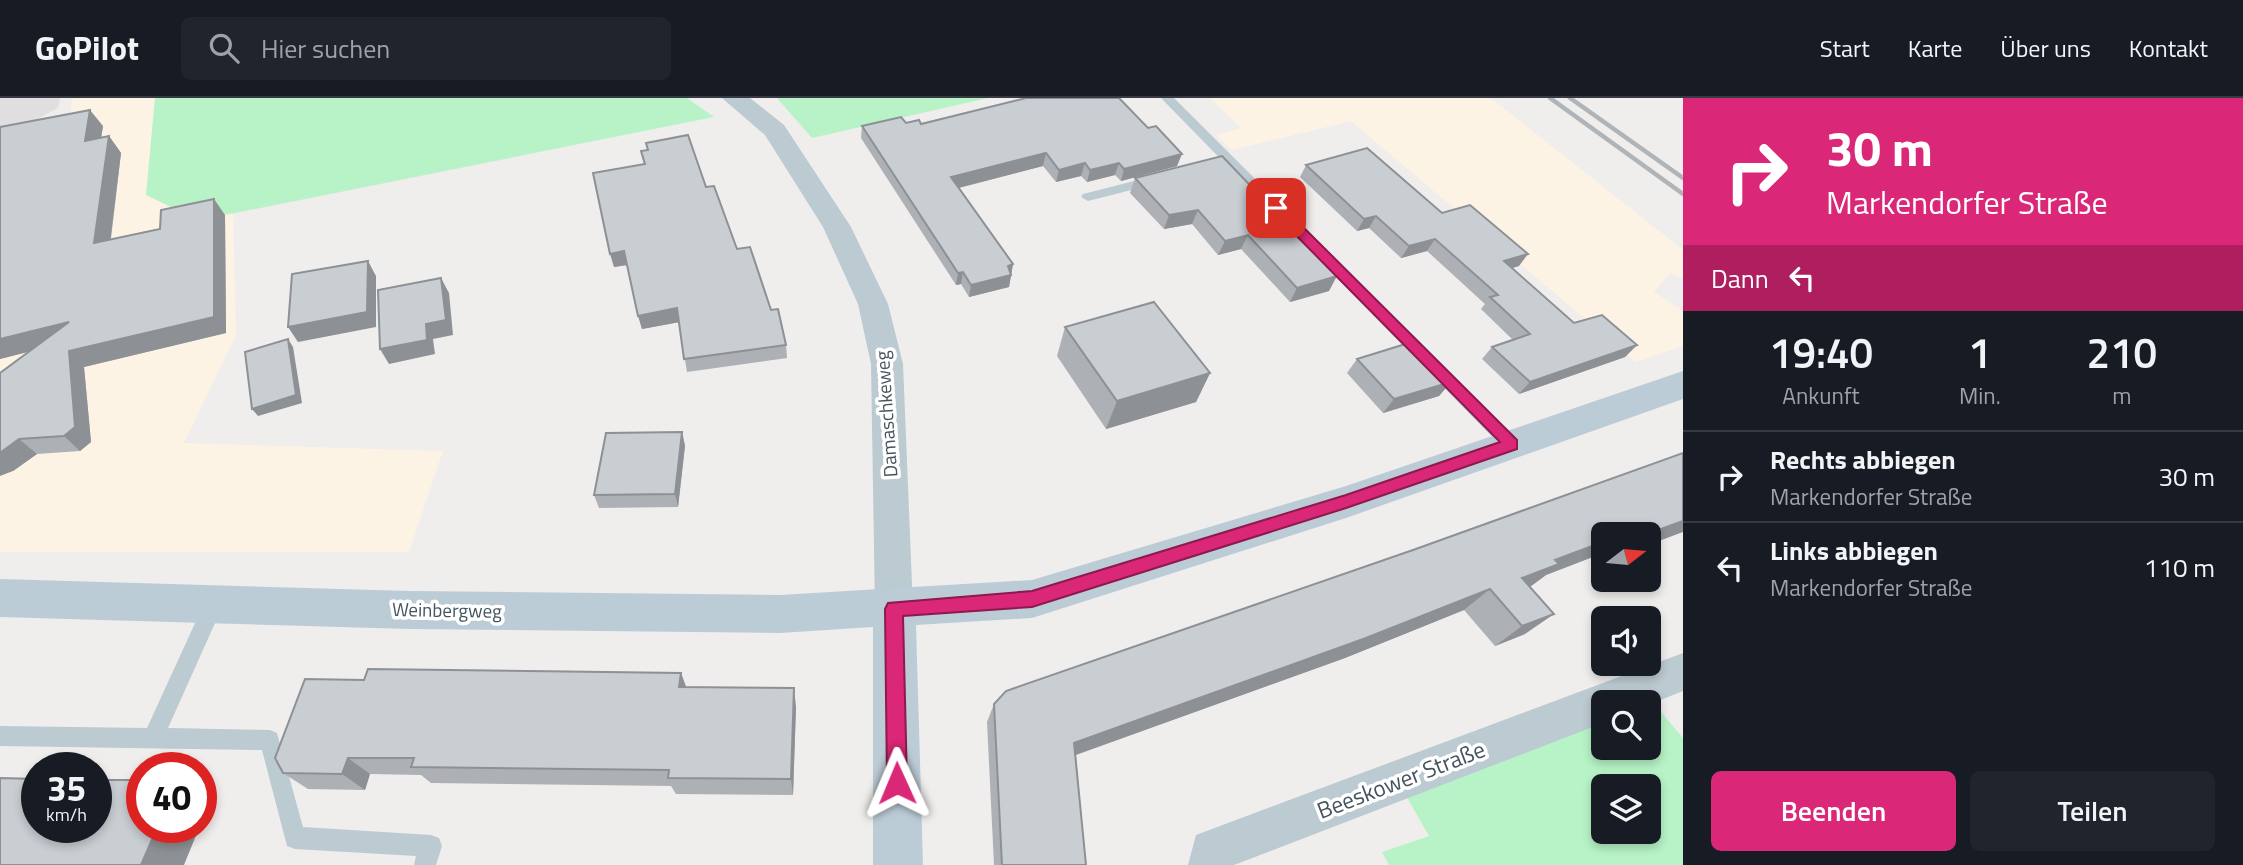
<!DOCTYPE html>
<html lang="de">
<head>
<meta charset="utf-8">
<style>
  :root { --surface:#171b24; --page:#20242c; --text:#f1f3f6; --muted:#9ea1a6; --line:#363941; --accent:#db2777 }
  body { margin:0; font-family:"Titillium Web",sans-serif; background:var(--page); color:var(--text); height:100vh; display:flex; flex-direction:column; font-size:26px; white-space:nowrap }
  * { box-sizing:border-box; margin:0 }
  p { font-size:23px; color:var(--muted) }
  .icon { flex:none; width:38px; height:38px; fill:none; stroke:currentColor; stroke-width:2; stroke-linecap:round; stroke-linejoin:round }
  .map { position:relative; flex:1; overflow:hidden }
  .details { display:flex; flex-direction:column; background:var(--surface); width:560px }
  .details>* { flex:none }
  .guide { background:#db2777; color:#fff; overflow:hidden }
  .needle { width:46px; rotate:74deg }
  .buttons { position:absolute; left:1591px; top:424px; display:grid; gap:14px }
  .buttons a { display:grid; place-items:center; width:70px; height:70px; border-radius:10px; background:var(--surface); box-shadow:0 4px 10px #0003; font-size:35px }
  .speed { position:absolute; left:21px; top:654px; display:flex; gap:14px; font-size:35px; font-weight:700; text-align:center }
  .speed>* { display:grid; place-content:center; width:91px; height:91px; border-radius:50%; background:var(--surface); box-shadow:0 4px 10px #0003; line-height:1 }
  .speed small { font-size:18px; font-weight:400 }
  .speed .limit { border:10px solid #d22; background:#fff; color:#111 }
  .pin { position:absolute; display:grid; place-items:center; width:60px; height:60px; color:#fff; margin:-30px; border-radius:14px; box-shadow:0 4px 10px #0006 }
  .me { position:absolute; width:77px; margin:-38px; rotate:359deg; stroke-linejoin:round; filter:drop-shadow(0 0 5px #0008) }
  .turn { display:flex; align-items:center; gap:24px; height:147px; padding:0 28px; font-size:32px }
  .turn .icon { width:91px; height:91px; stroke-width:2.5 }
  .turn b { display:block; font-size:49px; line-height:60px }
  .then { display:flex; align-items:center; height:66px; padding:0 28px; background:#0003; gap:14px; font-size:26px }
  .eta { display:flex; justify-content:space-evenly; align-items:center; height:119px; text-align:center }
  .eta b { font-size:42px; font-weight:600; line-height:49px }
  .cta { display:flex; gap:14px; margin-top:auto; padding:14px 28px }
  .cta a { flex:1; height:80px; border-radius:10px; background:var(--accent); color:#fff; font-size:28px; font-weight:600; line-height:80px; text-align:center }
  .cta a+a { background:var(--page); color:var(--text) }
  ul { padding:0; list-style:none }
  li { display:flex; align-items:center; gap:21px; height:91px; padding:0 28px; border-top:2px solid var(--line) }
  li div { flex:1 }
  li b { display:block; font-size:26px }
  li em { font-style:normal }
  header { display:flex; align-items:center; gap:42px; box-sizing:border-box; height:98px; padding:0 35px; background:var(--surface); border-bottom:2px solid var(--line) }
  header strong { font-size:33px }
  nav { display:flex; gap:38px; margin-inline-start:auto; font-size:24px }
  .search { width:490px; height:63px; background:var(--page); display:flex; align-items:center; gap:18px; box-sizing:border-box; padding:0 24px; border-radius:10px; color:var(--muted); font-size:26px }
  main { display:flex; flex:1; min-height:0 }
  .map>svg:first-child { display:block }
  .commercial { fill:#fdf3e4 }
  .education { fill:#e1dedf }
  .green { fill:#b7f3c6; fill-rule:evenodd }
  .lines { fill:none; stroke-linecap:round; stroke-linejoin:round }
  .lane { fill:#bccad1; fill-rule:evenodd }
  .street { fill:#bccad1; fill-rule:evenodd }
  .secondary { fill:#bcccd6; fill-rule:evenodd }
  .rail { stroke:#afb4b9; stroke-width:4.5 }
  .wall { fill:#adb1b5 }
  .shaded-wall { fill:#8d9094 }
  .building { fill:#c9ced3; stroke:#8d9094; stroke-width:2 }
  .route { fill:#db2777; stroke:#8e194d; stroke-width:2 }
  .labels { text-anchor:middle; stroke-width:7; stroke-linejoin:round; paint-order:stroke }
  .street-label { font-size:19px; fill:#44545c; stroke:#fff }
  .near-street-label { font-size:23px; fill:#44545c; stroke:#fff }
</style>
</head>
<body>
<header>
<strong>GoPilot</strong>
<div class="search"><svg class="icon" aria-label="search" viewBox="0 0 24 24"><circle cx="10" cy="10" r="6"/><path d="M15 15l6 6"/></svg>Hier suchen</div>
<nav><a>Start</a><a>Karte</a><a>Über uns</a><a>Kontakt</a></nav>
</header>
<main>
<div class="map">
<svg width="1683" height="767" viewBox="0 0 1683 767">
  <rect width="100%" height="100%" fill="#f0eded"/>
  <g class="commercial">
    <polygon points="73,0 155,0 147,97 175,111 175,126 233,114 236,237 184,345 443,353 409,454 0,454 0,45 67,32"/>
    <polygon points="1210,0 1491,0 1683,152 1683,181 1670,175 1654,194 1683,213 1683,248 1636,264 1351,23 1232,52 1216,37 1241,30"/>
  </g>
  <polygon class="education" points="0,0 60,0 58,10 0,41"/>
  <g class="green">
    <polygon points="155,0 687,0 714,19 175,127 175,111 146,97"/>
    <polygon points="777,0 988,0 812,40"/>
    <path d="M1651,602L1683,640V767H1389L1382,754L1429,738L1405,696L1603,620V649H1648ZM1603,688H1648V733H1603Z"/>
  </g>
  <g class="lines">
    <g class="lane">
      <polygon points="1161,0 1174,0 1517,342 1520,347 1517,352 1505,352"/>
      <polygon points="1154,78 1161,82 1159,85 1088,103 1081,99 1083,96"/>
      <polygon points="214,496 221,499 224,505 168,630 270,632 277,635 303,729 431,737 439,740 442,748 436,767 414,767 416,758 295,751 287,748 262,652 0,648 0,628 147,630 207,499"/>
    </g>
    <g class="street">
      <polygon points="722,0 750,0 784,27 851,129 888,206 903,266 913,511 908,523 894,528 880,523 875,511 871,266 858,206 823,129 765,37"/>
      <polygon points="1683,555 1683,593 1648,607 1648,604 1603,604 1603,625 1234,767 1188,767 1196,737"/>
    </g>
    <polygon class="secondary" points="1683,273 1683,301 1346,420 1032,520 916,527 923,767 873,767 873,529 780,535 410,531 0,519 0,481 410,493 780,497 1032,482 1346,388"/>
    <g class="rail">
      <polyline points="1550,0 1683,96"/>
      <polyline points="1570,0 1683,80"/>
    </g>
  </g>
  <g class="wall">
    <polygon points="906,25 921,26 1177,68 1121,83 1115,77 1087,84 1081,78 1056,84 1043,68 959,90 1013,166 1009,189 969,199 961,186 956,187 861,40 862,28"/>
    <polygon points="103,28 101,40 109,38 121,55 111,141 225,117 226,235 84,269 91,344 80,353 37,356 13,373 30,253 0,261 0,29"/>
    <polygon points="641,53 706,89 737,151 771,212 786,247 787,260 687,274 679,224 642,231 627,167 614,169 644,66"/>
    <polygon points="1222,58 1329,193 1290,204 1241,151 1218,157 1192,126 1164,131 1130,95 1135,80"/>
    <polygon points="1306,67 1442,115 1519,168 1512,170 1574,225 1637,247 1625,259 1519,296 1482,261 1492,249 1513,242 1481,211 1485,206 1427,153 1401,160 1369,130 1357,133 1300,79"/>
    <polygon points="1065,229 1210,275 1196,304 1106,331 1057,258"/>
    <polygon points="1357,261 1451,284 1439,298 1383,315 1347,275"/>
    <polygon points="682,334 685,348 678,409 599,410 594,397"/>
    <polygon points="1683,355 1648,447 1648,436 1603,436 1603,455 1546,477 1530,489 1525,536 1495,548 1464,512 1345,560 1076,657 1086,767 994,767 987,624 994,606 1413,452"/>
    <polygon points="681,575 686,589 796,609 793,697 676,696 671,688 431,685 421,677 370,676 365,692 308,691 283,675 364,582"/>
  </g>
  <g class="shaded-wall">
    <polygon points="90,12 103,28 98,59 85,43"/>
    <polygon points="109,38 121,55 108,161 94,145"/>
    <polygon points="1046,55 1043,68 950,92 951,79"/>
    <polygon points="1182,56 1177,68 1121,83 1124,71"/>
    <polygon points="1085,65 1081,78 1056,84 1059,72"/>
    <polygon points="1119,65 1115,77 1087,84 1090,72"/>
    <polygon points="214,101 225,117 226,235 84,269 91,344 80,353 64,338 69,253"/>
    <polygon points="1198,112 1192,126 1164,131 1169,117"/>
    <polygon points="1376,118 1369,130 1357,133 1364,121"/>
    <polygon points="1248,137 1241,151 1218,157 1225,143"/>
    <polygon points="1435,141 1427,153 1401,160 1409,148"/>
    <polygon points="624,153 627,167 614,169 610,156"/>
    <polygon points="1528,156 1519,168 1495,175 1504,163"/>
    <polygon points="368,163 376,178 376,229 298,244 288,229"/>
    <polygon points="1013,166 1009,189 969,199 971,187 1008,168"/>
    <polygon points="963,174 961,186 956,187 958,175"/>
    <polygon points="1337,178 1329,193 1290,204 1297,190"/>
    <polygon points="441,180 449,195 453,237 433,241 435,256 389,266 380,251"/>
    <polygon points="677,210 680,224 642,231 638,218"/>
    <polygon points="69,224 84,240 0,261 0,241"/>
    <polygon points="288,241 293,249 302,305 258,318 252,311"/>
    <polygon points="1637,247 1625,259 1519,296 1530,284"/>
    <polygon points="1210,275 1196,304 1106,331 1117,303"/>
    <polygon points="1451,284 1439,298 1383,315 1394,301"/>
    <polygon points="682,334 685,348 678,409 675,396"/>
    <polygon points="19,341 37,356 13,373 0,378 0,355"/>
    <polygon points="1683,423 1683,434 1648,447 1648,436 1650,435"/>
    <polygon points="1643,429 1634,436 1625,436"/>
    <polygon points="1603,444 1603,455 1546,477 1531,488 1498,500 1522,480 1555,462"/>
    <polygon points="1490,491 1464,512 1345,560 1064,661 1074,645"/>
    <polygon points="1554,516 1525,536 1495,548 1522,528"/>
    <polygon points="681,575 688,594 679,589"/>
    <polygon points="794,590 796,609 793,697 791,681"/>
    <polygon points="348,660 370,676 365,692 342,676"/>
    <polygon points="201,696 210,700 201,723"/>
    <polygon points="157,730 199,730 184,767 141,767"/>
  </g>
  <g class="building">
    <polygon points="1026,0 1119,0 1148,30 1156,28 1182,56 1124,71 1119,65 1090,72 1085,65 1059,72 1046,55 951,79 1013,166 1008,168 1011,177 971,187 963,174 958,175 862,28 901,19 906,25 919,22 921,26"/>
    <polygon points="90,12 85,43 109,38 94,145 160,131 161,112 214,101 214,219 69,253 75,329 64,338 19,341 0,355 0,275 69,224 0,241 0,29"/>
    <polygon points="688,37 706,89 714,88 737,151 750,149 771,212 778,211 786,247 684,261 677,210 638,218 624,153 610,156 593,75 645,66 641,53 648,52 646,45"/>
    <polygon points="1367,50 1442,115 1470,107 1528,156 1504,163 1574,225 1602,217 1637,247 1530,284 1492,249 1530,236 1490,199 1498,197 1435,141 1409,148 1376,118 1364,121 1306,67"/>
    <polygon points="1222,58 1337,178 1297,190 1248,137 1225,143 1198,112 1169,117 1135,80"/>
    <polygon points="368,163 367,214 288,229 292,176"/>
    <polygon points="441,180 446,222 426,226 427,242 380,251 378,192"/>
    <polygon points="1154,204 1210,275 1117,303 1065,229"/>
    <polygon points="288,241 296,297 252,311 245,254"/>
    <polygon points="1412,244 1451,284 1394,301 1357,261"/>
    <polygon points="682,334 675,396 594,397 606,335"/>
    <polygon points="1683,355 1683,423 1650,435 1643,429 1625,436 1603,436 1603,444 1555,462 1559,466 1522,480 1554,516 1522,528 1490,491 1366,540 1074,645 1086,767 1002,767 994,606 1006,593 1413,452"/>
    <polygon points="368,571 681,575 679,589 794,590 791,681 668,680 669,672 411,669 414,660 348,660 342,676 283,675 275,660 305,581 364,582"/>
    <polygon points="0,680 37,681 37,730 96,730 96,682 142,682 142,730 157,730 141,767 0,767"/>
  </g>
  <polygon class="route" points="1272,107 1281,107 1517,342 1517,351 1346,410 1032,509 903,518 907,685 904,692 897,695 890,692 887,685 885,511 888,505 1032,493 1346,397 1500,344 1272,113"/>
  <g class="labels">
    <g class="street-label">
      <text transform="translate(886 316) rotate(-94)" y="7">Damaschkeweg</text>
      <text transform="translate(447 512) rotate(1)" y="7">Weinbergweg</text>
    </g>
    <g class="near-street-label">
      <text transform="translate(1401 682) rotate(-21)" y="8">Beeskower Straße</text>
    </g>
  </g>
</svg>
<div class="buttons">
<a><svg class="needle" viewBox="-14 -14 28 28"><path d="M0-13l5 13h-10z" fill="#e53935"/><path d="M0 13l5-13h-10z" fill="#9ea1a6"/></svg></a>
<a><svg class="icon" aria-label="sound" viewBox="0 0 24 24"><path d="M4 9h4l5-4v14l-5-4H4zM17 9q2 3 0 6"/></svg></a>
<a><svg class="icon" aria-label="search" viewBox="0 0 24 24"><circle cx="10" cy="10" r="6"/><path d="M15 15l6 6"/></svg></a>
<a><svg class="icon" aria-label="layers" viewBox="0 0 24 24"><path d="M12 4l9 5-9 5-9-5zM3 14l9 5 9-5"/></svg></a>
</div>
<div class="speed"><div>35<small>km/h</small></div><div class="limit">40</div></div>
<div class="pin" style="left:1276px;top:110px;background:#d93025"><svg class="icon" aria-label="arrive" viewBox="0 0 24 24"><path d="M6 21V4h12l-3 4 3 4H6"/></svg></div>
<svg class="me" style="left:897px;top:685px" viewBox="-20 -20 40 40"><path d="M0-17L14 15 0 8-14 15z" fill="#db2777" stroke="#fff" stroke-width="4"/></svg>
</div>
<section class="details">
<div class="guide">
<div class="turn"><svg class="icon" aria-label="right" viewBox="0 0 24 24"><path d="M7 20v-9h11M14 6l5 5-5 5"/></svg><div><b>30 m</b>Markendorfer Straße</div></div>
<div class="then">Dann<svg class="icon" aria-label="left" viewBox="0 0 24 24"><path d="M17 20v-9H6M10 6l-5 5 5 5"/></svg></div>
</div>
<div class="eta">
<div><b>19:40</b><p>Ankunft</p></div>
<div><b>1</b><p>Min.</p></div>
<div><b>210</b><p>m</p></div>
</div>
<ul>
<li><svg class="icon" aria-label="right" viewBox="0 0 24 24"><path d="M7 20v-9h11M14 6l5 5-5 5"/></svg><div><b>Rechts abbiegen</b><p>Markendorfer Straße</p></div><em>30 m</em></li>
<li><svg class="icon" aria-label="left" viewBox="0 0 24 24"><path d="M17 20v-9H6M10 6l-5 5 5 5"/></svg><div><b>Links abbiegen</b><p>Markendorfer Straße</p></div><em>110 m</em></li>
</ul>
<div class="cta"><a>Beenden</a><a>Teilen</a></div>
</section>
</main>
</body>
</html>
